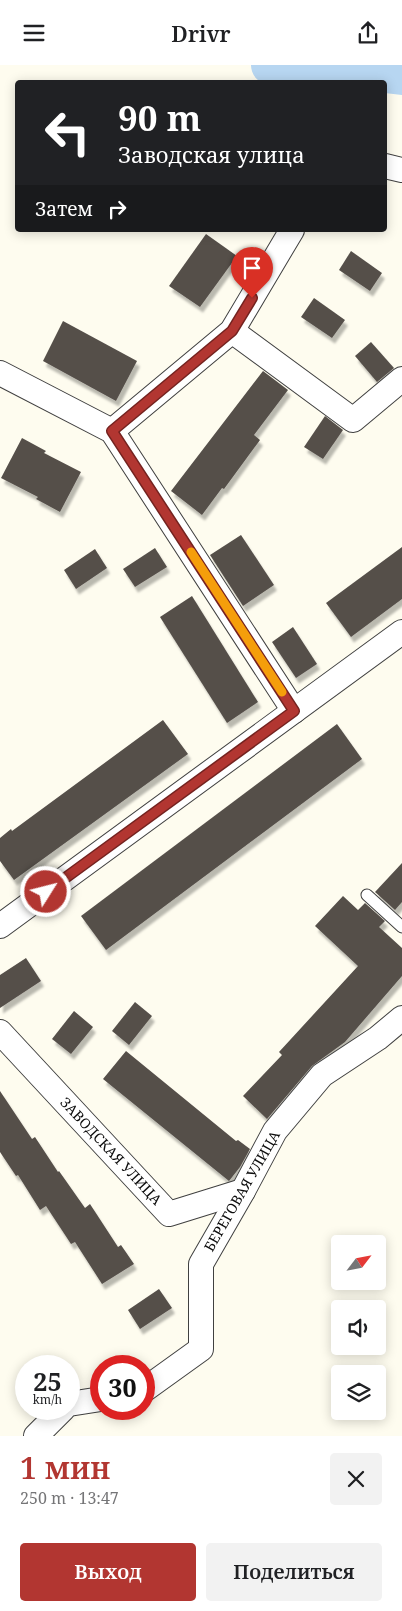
<!DOCTYPE html>
<html lang="ru">
<head>
<meta charset="utf-8">
<style>
  :root { --surface:#fff; --page:#f2f2f2; --text:#202124; --muted:#757577; --accent:#b23631 }
  body { margin:0; font-family:"Noto Serif",serif; background:var(--page); color:var(--text); height:100vh; display:flex; flex-direction:column; font-size:19px; white-space:nowrap }
  * { box-sizing:border-box; margin:0 }
  p { font-size:16px; color:var(--muted) }
  .icon { flex:none; width:28px; height:28px; fill:none; stroke:currentColor; stroke-width:2; stroke-linecap:round; stroke-linejoin:round }
  .map { position:relative; height:1371px; overflow:hidden }
  .side { display:flex; flex-direction:column; background:var(--surface); flex:1 }
  .side>* { flex:none }
  .hud { position:absolute; left:15px; top:15px; width:372px; height:152px; border-radius:5px; box-shadow:0 2px 12px #0003; background:#202124; color:#fff; overflow:hidden }
  .needle { width:32px; rotate:58deg }
  .buttons { position:absolute; left:331px; top:1170px; display:grid; gap:10px }
  .buttons a { display:grid; place-items:center; width:55px; height:55px; border-radius:5px; background:var(--surface); box-shadow:0 2px 12px #0003; font-size:25px }
  .speed { position:absolute; left:15px; top:1290px; display:flex; gap:10px; font-size:25px; font-weight:700; text-align:center }
  .speed>* { display:grid; place-content:center; width:65px; height:65px; border-radius:50%; background:var(--surface); box-shadow:0 2px 12px #0003; line-height:1 }
  .speed small { font-size:12px; font-weight:400 }
  .speed .limit { border:8px solid #d22; background:#fff; color:#111 }
  .pin { position:absolute; display:grid; place-items:center; width:42px; height:42px; color:#fff; margin:-51px -21px; border-radius:50% 50% 50% 0; rotate:-45deg; box-shadow:0 0 5px #0007 }
  .pin .icon { rotate:45deg }
  .me { position:absolute; width:55px; margin:-28px; rotate:54deg; stroke-linejoin:round; filter:drop-shadow(0 0 4px #0008) }
  .turn { display:flex; align-items:center; gap:18px; height:105px; padding:0 20px; font-size:22px }
  .turn .icon { width:65px; height:65px; stroke-width:2.5 }
  .turn b { display:block; font-size:35px; line-height:42px }
  .then { display:flex; align-items:center; height:48px; padding:0 20px; background:#0003; gap:10px; font-size:19px }
  .round { display:grid; place-items:center; flex:none; width:52px; height:52px; border-radius:5px; background:var(--page) }
  .overview { display:flex; align-items:center; justify-content:space-between; height:85px; padding:0 20px }
  h1 { font-size:30px; font-weight:600; line-height:38px; color:var(--accent) }
  .primary-button { display:flex; gap:10px; margin-top:auto; padding:10px 20px }
  .primary-button a { flex:1; height:58px; border-radius:5px; background:var(--accent); color:#fff; font-size:20px; font-weight:600; line-height:58px; text-align:center }
  .primary-button a+a { background:var(--page); color:var(--text) }
  header { display:flex; justify-content:space-between; align-items:center; height:65px; padding:0 20px; background:var(--surface); font-size:22px; font-weight:600 }
  .map>svg:first-child { display:block }
  .lines { fill:none; stroke-linecap:round; stroke-linejoin:round }
  .river { stroke:#b7d6f1; stroke-width:40 }
  .building { fill:#554f4a; filter:url(#shadow) }
  .service-casing { stroke:#404040; stroke-width:13 }
  .minor-casing { stroke:#404040; stroke-width:26 }
  .service { stroke:#fff; stroke-width:11 }
  .minor { stroke:#fff; stroke-width:24 }
  .route-casing { stroke:#742320; stroke-width:12 }
  .route { stroke:#b23631; stroke-width:9 }
  .slow { stroke:#f59e0b; stroke-width:9 }
  .labels { text-anchor:middle; stroke-width:5; stroke-linejoin:round; paint-order:stroke }
  .street-label { font-size:14px; fill:#0d0d0d; stroke:#fff }
</style>
</head>
<body>
<header><svg class="icon" aria-label="menu" viewBox="0 0 24 24"><path d="M4 6h16M4 12h16M4 18h16"/></svg>Drivr<svg class="icon" aria-label="share" viewBox="0 0 24 24"><path d="M12 15V3M7 8l5-5 5 5M5 13v7h14v-7"/></svg></header>
<div class="map">
<svg width="402" height="1371" viewBox="0 0 402 1371">
  <defs>
    <filter id="shadow"><feDropShadow dx="3" dy="5.5" stdDeviation="1" flood-color="#0004"/></filter>
  </defs>
  <rect width="100%" height="100%" fill="#fefcef"/>
  <g class="lines">
    <polyline class="river" points="271,0 368,6 402,10"/>
  </g>
  <g class="building">
    <polygon points="206,169 237,191 200,242 169,221"/>
    <polygon points="351,186 382,208 370,226 339,205"/>
    <polygon points="314,233 345,255 332,273 301,252"/>
    <polygon points="63,256 137,296 116,336 43,296"/>
    <polygon points="371,277 394,303 377,317 355,291"/>
    <polygon points="263,306 288,325 254,370 260,375 224,424 222,423 202,450 171,426"/>
    <polygon points="325,351 343,365 323,394 304,382"/>
    <polygon points="22,373 46,386 44,388 81,407 60,447 36,434 38,432 1,413"/>
    <polygon points="241,470 274,520 243,541 210,490"/>
    <polygon points="402,482 402,534 351,572 326,538"/>
    <polygon points="155,483 167,502 135,522 123,504"/>
    <polygon points="95,484 107,503 76,524 64,505"/>
    <polygon points="192,531 258,637 227,658 160,552"/>
    <polygon points="293,562 317,599 296,613 272,577"/>
    <polygon points="163,655 188,689 14,815 0,796 0,773 11,764 12,766"/>
    <polygon points="337,659 362,694 106,885 81,851"/>
    <polygon points="402,798 402,837 395,845 375,827"/>
    <polygon points="343,831 358,845 365,838 385,856 379,862 402,883 402,911 345,977 312,1001 267,1054 243,1031 282,990 279,987 358,901 315,861"/>
    <polygon points="26,893 41,916 0,943 0,910"/>
    <polygon points="135,937 152,951 129,980 112,966"/>
    <polygon points="74,946 93,962 71,989 52,974"/>
    <polygon points="126,986 236,1076 238,1075 250,1084 240,1102 229,1116 103,1014"/>
    <polygon points="0,1026 32,1074 35,1072 58,1107 59,1106 85,1143 90,1139 118,1182 121,1180 134,1199 102,1219 75,1177 71,1179 46,1141 40,1145 18,1110 16,1111 0,1087"/>
    <polygon points="159,1224 172,1243 140,1264 128,1245"/>
  </g>
  <g class="lines">
    <defs>
      <polyline id="service" points="367,830 402,862"/>
      <g id="minor">
        <polyline points="385,101 402,105"/>
        <polyline points="232,266 353,355 402,314"/>
        <polyline points="0,308 112,366 294,646"/>
        <polyline points="112,366 232,266 292,165"/>
        <polyline points="0,861 402,567"/>
        <polyline points="0,967 169,1149 243,1126"/>
        <polyline points="144,1325 201,1284 201,1199 243,1126 275,1066 322,1010 378,973 402,953"/>
        <polyline points="69,1339 101,1334"/>
        <polyline points="36,1371 63,1344"/>
      </g>
    </defs>
    <use href="#service" class="service-casing"/>
    <use href="#minor" class="minor-casing"/>
    <use href="#service" class="service"/>
    <use href="#minor" class="minor"/>
  </g>
  <g class="lines">
    <defs>
      <polyline id="route" points="46,827 294,646 112,366 232,266 252,233"/>
    </defs>
    <use href="#route" class="route-casing"/>
    <use href="#route" class="route"/>
    <polyline class="slow" points="191,487 282,627"/>
  </g>
  <g class="labels">
    <g class="street-label">
      <text transform="translate(111 1086) rotate(47)" y="5">ЗАВОДСКАЯ УЛИЦА</text>
      <text transform="translate(242 1126) rotate(-60)" y="5">БЕРЕГОВАЯ УЛИЦА</text>
    </g>
  </g>
</svg>
<div class="buttons">
<a><svg class="needle" viewBox="-14 -14 28 28"><path d="M0-13l5 13h-10z" fill="#e53935"/><path d="M0 13l5-13h-10z" fill="#757577"/></svg></a>
<a><svg class="icon" aria-label="sound" viewBox="0 0 24 24"><path d="M4 9h4l5-4v14l-5-4H4zM17 9q2 3 0 6"/></svg></a>
<a><svg class="icon" aria-label="layers" viewBox="0 0 24 24"><path d="M12 4l9 5-9 5-9-5zM3 14l9 5 9-5"/></svg></a>
</div>
<div class="speed"><div>25<small>km/h</small></div><div class="limit">30</div></div>
<div class="pin" style="left:252px;top:233px;background:#d93025"><svg class="icon" aria-label="arrive" viewBox="0 0 24 24"><path d="M6 21V4h12l-3 4 3 4H6"/></svg></div>
<svg class="me" style="left:46px;top:827px" viewBox="-20 -20 40 40"><circle r="17" fill="#b23631" stroke="#fff" stroke-width="3"/><path d="M0-11L8 9 0 5-8 9z" fill="#fff"/></svg>
<div class="hud">
<div class="turn"><svg class="icon" aria-label="left" viewBox="0 0 24 24"><path d="M17 20v-9H6M10 6l-5 5 5 5"/></svg><div><b>90 m</b>Заводская улица</div></div>
<div class="then">Затем<svg class="icon" aria-label="right" viewBox="0 0 24 24"><path d="M7 20v-9h11M14 6l5 5-5 5"/></svg></div>
</div>
</div>
<section class="side">
<div class="overview"><div><h1>1 мин</h1><p>250 m · 13:47</p></div><a class="round"><svg class="icon" aria-label="close" viewBox="0 0 24 24"><path d="M6 6l12 12M18 6L6 18"/></svg></a></div>
<div class="primary-button"><a>Выход</a><a>Поделиться</a></div>
</section>
</body>
</html>
